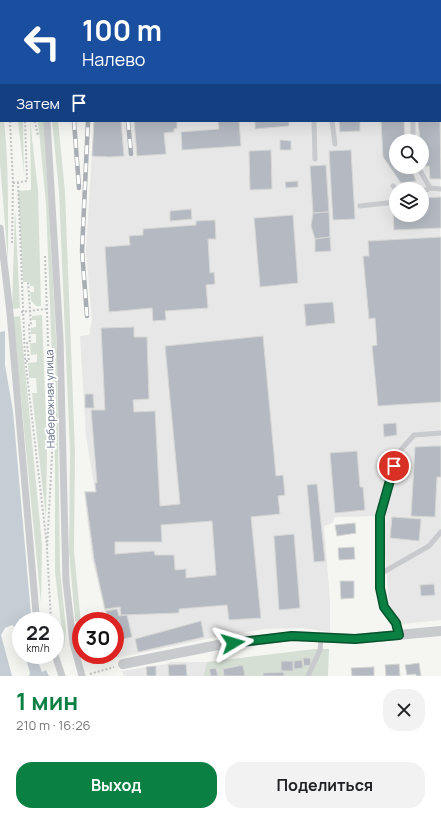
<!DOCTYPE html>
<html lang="ru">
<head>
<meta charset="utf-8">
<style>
  :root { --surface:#fff; --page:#f2f2f2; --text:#202124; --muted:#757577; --accent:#0b8043 }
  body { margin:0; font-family:Manrope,sans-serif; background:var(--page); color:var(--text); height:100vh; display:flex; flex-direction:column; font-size:15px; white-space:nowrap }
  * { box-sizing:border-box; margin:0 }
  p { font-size:13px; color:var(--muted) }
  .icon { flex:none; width:22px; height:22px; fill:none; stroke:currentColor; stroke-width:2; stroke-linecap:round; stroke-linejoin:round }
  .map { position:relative; height:676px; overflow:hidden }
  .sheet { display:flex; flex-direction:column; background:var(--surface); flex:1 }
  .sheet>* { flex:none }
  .banner { position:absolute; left:0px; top:0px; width:441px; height:122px; box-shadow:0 4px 16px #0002; background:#1a4fa0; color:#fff; overflow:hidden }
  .buttons { position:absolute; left:389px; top:134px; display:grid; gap:8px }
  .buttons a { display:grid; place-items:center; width:40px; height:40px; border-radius:50%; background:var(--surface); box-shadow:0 4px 16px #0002; font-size:20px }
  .speed { position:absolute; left:12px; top:612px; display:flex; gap:8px; font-size:20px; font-weight:700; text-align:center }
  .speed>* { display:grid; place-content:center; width:52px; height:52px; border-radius:50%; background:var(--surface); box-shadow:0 4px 16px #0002; line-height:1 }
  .speed small { font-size:10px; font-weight:400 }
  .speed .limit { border:6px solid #d22; background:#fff; color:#111 }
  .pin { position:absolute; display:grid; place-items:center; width:34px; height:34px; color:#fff; margin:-17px; border:2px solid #fff; border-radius:50%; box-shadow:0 1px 4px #0007 }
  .me { position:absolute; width:44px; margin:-22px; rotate:83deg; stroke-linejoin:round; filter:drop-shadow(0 0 3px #0008) }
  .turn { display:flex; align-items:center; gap:14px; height:84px; padding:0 16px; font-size:18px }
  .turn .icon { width:52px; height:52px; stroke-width:2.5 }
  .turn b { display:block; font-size:28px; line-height:34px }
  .then { display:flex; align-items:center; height:38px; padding:0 16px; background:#0003; gap:8px; font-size:15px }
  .round { display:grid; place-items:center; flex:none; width:42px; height:42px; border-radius:16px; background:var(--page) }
  .headline { display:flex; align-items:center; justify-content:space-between; height:68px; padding:0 16px }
  h1 { font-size:24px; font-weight:700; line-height:30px; color:var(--accent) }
  .button { display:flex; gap:8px; margin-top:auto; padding:8px 16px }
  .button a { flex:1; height:46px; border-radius:16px; background:var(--accent); color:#fff; font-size:16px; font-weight:700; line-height:46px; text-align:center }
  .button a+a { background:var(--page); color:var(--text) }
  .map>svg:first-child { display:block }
  .built { fill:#e6e7e6; fill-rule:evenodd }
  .green { fill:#d5dfd3 }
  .water { fill:#c6ced5 }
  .pier { fill:#f5f6f2 }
  .building { fill:#b5bac2; stroke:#d7d8d5; fill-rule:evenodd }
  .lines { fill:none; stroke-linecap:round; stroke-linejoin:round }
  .path { stroke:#c0c2c4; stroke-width:2; stroke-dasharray:2 2; stroke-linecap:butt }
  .service { stroke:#c8cace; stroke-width:5 }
  .pedestrian { stroke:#c8cace; stroke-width:7 }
  .minor { stroke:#c8cace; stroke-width:10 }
  .rail-casing { stroke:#a9adb4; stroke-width:4.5 }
  .rail { stroke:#fff; stroke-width:3; stroke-dasharray:9; stroke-linecap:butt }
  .route-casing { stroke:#07532c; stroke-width:10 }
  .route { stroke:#0b8043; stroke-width:7 }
  .labels { text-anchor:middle; stroke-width:4; stroke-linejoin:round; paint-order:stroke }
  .street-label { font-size:11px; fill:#626f87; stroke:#fff }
</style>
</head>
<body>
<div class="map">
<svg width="441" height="676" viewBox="0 0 441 676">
  <rect width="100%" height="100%" fill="#f5f6f2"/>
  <g class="built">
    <rect x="64" y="0" width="234" height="1"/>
    <path d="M440,73L441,620L402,624L398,621L389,605L384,541L386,516L335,517L332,523L324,526L330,601V632L302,628L265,629L206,639L117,658L115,653V621H107L92,558L84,491H95L86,436L80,336L89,335L92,320L86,251L94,121H440ZM396,141H422V167H396ZM396,189H422V215H396Z"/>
    <polygon points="171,662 207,662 203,676 124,676 122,671 167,664"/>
  </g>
  <g class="green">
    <polygon points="298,0 416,0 298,1"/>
    <path d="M0,95L1,121H4C9,167 8,214 8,261L0,163Z"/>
    <polygon points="18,121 23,122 24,173"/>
    <polygon points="30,121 38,190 41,306 36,306 31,300 30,292 34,292 34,286 30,286 30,282 23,282 18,191 31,190"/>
    <polygon points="38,121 44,121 57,355 60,570 66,629 64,649 55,572 55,461 52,356 46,204"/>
    <polygon points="52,121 58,121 65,192 75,452 74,551 81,624 81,632 79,633 75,619 69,552 70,452 59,191"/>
    <polygon points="15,209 20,308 12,309"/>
    <polygon points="42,315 47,450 46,518 32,393 37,393 36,378 29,378 28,363 37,362 37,354 31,355 30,343 36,343 36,334 31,334 31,328 36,327 36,320 32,320 32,316"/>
    <polygon points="20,316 42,545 41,603 13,317"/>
    <polygon points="315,649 329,649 328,676 203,676 207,662"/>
  </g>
  <polygon class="water" points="5,331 5,365 13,411 31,615 33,621 21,621 21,655 35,655 42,672 46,670 49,676 0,676 0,332"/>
  <polygon class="pier" points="12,625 18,629 21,639 21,655 25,655 30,673 29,676 12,676 1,635 5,628"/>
  <g class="building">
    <polygon points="440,117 441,179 430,179 429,166 422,167 422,141 420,141 418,121 440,121"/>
    <polygon points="94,121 121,121 124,156 109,157 92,156"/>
    <polygon points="134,121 177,121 177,128 174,129 174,132 164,133 166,154 137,156"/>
    <polygon points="218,121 239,121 241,146 182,150 181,132 219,129"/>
    <polygon points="255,121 289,121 289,126 255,129"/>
    <polygon points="339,121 360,121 360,131 340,132"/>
    <polygon points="381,121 404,121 405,141 396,141 396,167 411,167 416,181 401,183 383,157"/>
    <polygon points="280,140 291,141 291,150 280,150"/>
    <polygon points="271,150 272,189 250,190 249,151"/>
    <polygon points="351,150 355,219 333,220 329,151"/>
    <polygon points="326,165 329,212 313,213 310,166"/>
    <polygon points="298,181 298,187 286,188 285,182"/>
    <polygon points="441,197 441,228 394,230 393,209 396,209 396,215 422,215 422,198"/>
    <polygon points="191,209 192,219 170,221 170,211"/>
    <polygon points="329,212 330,237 315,239 311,226 313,213"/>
    <polygon points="293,215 298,283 260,287 254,218"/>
    <polygon points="215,220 216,239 208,239 210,273 214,272 215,284 206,285 208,308 165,311 166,320 153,321 152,308 109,312 105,247 130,245 129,236 143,235 143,229 196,225 196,221"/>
    <polygon points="330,237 331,251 315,252 315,239"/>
    <polygon points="441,237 441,402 378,406 372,346 377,345 375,318 369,319 363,256 369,256 368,241"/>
    <polygon points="333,302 335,323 306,326 304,304"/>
    <path d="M134,327V337H147L149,399L133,400L134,412L155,411L160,506L180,504L165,346L263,336L276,476L283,475L285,495L278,496L280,514L251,517L261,618L229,620L227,605L179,609V613L121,615L120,607L105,609L94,559L85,492H96L95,483H97L91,410H105L101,328ZM212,521L216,575L186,578V569L175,570L174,555H155L154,551L115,554V542H162L161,525Z"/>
    <polygon points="85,394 93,394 94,408 85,408"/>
    <polygon points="396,423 397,435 384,437 383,424"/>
    <polygon points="434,446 441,446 441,477 437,477 435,517 411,516 415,447"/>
    <polygon points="357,451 360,487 363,487 365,510 335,513 330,453"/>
    <polygon points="317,484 325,561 314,562 307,485"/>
    <polygon points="392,517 421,519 419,541 390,538"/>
    <polygon points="355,523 356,533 337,536 335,525"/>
    <polygon points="294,534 300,608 279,610 274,536"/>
    <polygon points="354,547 355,559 339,560 338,548"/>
    <polygon points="340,581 354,581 354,598 341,599"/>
    <polygon points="434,584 435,595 421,596 420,585"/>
    <polygon points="117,609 119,616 127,615 132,637 115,641 115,621 108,621 106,611"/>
    <polygon points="201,621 204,637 138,652 135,639"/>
    <polygon points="303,658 310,658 311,665 304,666"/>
    <polygon points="302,660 303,668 294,669 294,661"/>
    <rect x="281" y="661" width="12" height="10"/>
    <polygon points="419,663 421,676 416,676 416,674 407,675 405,665"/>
    <polygon points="186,664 187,676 169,676 168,665"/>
    <polygon points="399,664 400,676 386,676 385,665"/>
    <polygon points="243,665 245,676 224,676 223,669"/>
    <polygon points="156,666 156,676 147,676 146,667"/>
    <polygon points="374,667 374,676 352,676 351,668"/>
    <polygon points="216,668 218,676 211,676 209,669"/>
    <polygon points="284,672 284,676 263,676 263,673"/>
  </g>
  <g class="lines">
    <g class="path">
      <polyline points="15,0 15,1"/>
      <polyline points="0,88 1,89"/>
      <polyline points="10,121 13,183 12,244"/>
      <polyline points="35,121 38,136"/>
      <polyline points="18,182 25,358 47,546"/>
      <polyline points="13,183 27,181 25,121"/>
      <polyline points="45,256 52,455 47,549 51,621"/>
      <polyline points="21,312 46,309"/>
      <polyline points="26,361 29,361 27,342 30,341 29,325 31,325 28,282"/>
      <polyline points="55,635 59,647"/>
      <polyline points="90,674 114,667"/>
    </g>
    <g class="service">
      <polyline points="68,0 68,1"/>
      <polyline points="217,0 219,1"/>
      <polyline points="271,0 271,1"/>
      <polyline points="314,121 315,159"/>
      <polyline points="332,121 335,144"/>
      <polyline points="413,141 413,121"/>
      <polyline points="418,167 430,188 441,189"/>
      <polyline points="393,186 397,189"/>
      <polyline points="422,192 430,188"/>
      <polyline points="360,206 396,202"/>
      <polyline points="380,574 429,546 441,532"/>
      <polyline points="399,635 396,623 384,607 380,588 380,516 398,453 414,435 441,433"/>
      <polyline points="308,676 320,650 321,639"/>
    </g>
    <g class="pedestrian">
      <polyline points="32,0 33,1"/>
      <polyline points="47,121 60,338 66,581 73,643 82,676"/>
      <polyline points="0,228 10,313 36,613 39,621"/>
      <polyline points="55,655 62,676"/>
    </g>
    <g class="minor">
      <polyline points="440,3 441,3"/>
      <polyline points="123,664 218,645 292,636 355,639 441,631"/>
    </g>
    <defs>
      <g id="rail">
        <polyline points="48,0 48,1"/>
        <polyline points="59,0 59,1"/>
        <polyline points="104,0 104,1"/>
        <polyline points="118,0 118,1"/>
        <polyline points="74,121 79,188"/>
        <polyline points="128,121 131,154"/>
        <polyline points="87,316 82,251 88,121"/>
      </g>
    </defs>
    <use href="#rail" class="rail-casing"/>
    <use href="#rail" class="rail"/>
  </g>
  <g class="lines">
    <defs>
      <polyline id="route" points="233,643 292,636 355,639 399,635 396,623 384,607 380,588 380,516 394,466"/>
    </defs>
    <use href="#route" class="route-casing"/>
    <use href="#route" class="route"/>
  </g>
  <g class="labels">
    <g class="street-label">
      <text transform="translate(50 399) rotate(-91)" y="4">Набережная улица</text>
    </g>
  </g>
</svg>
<div class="buttons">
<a><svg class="icon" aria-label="search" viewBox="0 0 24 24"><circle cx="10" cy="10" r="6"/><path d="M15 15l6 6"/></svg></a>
<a><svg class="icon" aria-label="layers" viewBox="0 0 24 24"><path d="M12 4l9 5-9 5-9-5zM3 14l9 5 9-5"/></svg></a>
</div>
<div class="speed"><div>22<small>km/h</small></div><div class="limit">30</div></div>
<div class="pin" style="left:394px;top:466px;background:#d93025"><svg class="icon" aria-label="arrive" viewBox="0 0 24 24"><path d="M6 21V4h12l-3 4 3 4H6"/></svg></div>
<svg class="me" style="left:233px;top:643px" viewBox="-20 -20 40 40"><path d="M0-17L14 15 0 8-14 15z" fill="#0b8043" stroke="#fff" stroke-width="4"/></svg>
<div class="banner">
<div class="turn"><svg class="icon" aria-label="left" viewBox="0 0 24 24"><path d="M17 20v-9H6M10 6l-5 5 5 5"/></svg><div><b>100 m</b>Налево</div></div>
<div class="then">Затем<svg class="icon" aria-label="arrive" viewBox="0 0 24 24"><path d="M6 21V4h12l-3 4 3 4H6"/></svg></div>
</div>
</div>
<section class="sheet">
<div class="headline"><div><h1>1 мин</h1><p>210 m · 16:26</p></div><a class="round"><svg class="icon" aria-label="close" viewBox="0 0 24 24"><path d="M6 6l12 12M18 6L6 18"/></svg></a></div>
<div class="button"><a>Выход</a><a>Поделиться</a></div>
</section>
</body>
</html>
